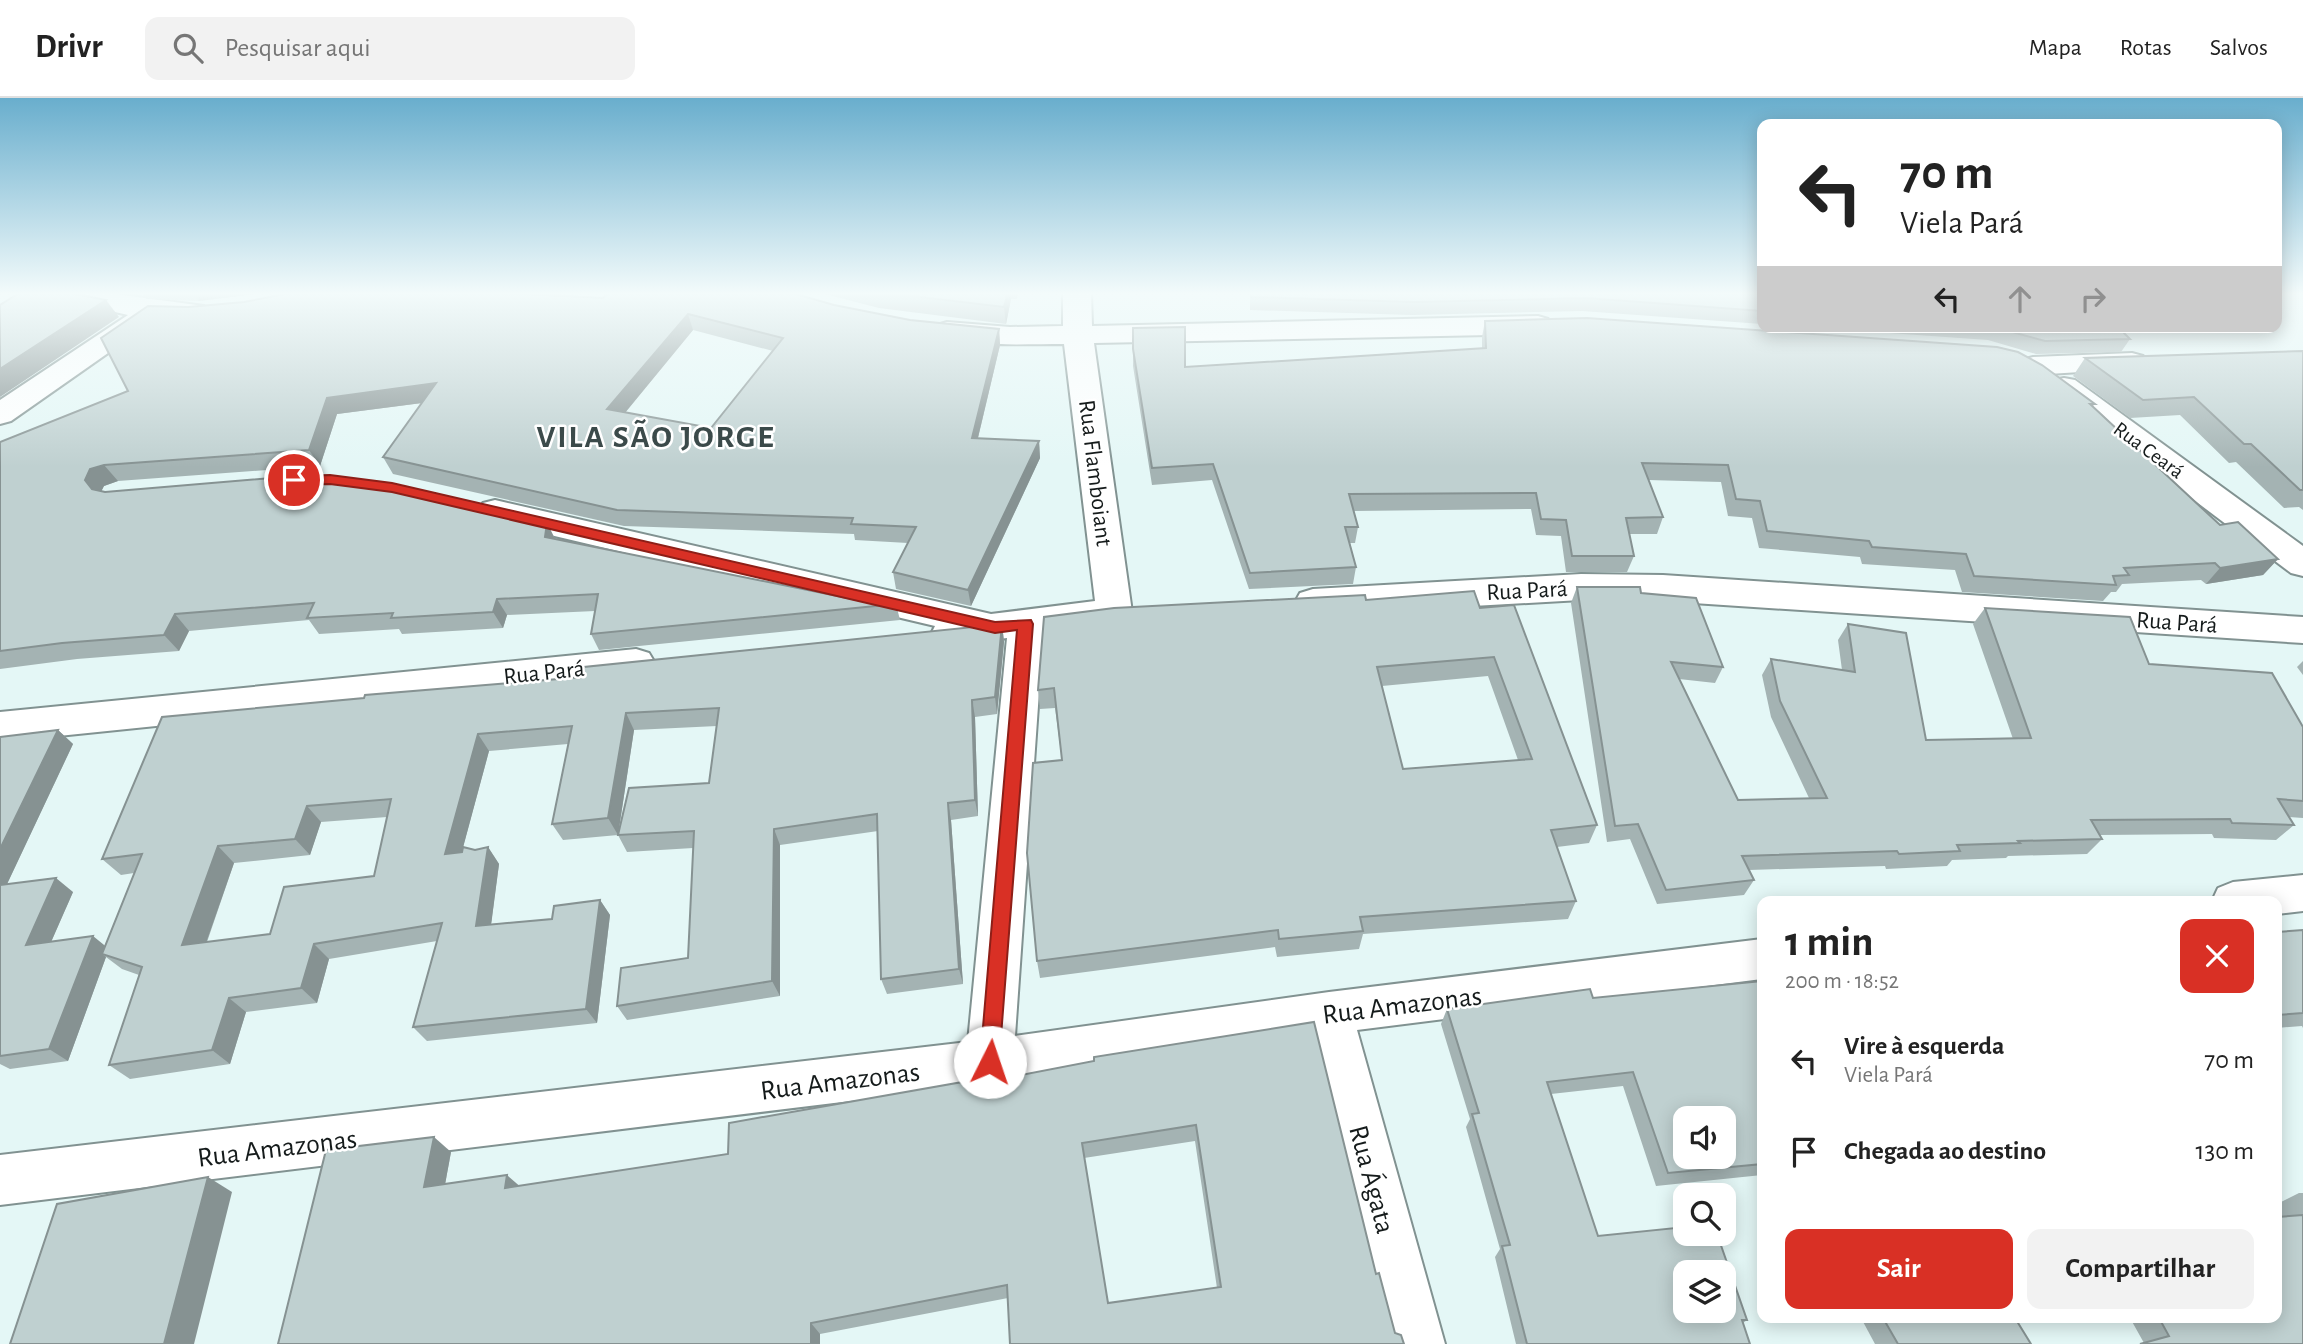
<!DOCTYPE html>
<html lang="pt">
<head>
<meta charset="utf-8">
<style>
  :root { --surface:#fff; --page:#f2f2f2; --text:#222; --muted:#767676; --line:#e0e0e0; --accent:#d93025 }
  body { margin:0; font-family:"Alegreya Sans",sans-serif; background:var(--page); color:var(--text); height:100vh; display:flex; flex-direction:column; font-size:26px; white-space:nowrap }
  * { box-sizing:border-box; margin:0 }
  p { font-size:23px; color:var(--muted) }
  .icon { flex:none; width:38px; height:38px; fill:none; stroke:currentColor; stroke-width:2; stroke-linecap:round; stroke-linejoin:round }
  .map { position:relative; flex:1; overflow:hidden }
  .side { position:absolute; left:1757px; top:798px; width:525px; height:427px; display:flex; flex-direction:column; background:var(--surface); border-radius:14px; box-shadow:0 4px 18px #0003 }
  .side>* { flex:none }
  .hud { position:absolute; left:1757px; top:21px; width:525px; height:214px; border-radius:14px; box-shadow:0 4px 18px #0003; background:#fff; color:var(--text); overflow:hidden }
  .controls { position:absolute; left:1673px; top:1008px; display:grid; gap:14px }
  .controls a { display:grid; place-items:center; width:63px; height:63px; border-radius:14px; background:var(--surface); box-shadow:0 4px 18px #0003; font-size:35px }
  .pin { position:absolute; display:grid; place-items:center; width:60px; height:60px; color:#fff; margin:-30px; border:4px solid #fff; border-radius:50%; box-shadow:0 2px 7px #0007 }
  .me { position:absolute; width:77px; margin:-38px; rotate:4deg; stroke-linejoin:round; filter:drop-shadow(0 0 5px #0008) }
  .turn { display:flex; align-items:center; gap:24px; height:147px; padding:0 28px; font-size:32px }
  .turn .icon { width:91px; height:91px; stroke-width:2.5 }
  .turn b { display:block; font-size:49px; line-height:60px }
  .lanes { display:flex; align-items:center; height:66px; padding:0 28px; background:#0003; justify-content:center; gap:35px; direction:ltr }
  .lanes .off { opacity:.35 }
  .round { display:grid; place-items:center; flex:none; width:74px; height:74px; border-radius:14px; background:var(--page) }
  .summary { display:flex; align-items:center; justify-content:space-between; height:119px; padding:0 28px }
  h1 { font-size:42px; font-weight:600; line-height:52px }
  .action { display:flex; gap:14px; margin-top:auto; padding:14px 28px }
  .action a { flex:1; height:80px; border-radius:14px; background:var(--accent); color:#fff; font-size:28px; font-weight:600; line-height:80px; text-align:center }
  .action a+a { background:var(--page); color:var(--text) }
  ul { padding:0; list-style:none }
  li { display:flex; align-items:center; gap:21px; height:91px; padding:0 28px }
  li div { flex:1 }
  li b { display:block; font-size:26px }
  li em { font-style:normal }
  header { display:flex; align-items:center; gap:42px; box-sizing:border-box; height:98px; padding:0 35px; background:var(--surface); border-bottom:2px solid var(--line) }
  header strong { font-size:33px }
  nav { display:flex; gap:38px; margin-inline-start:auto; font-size:24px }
  .search { width:490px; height:63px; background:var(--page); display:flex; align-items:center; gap:18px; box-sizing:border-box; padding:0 24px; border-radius:14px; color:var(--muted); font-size:26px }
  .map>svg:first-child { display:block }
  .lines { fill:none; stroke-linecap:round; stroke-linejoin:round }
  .minor-casing { stroke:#819291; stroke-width:4 }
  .minor { fill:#fff; fill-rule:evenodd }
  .wall { fill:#a4b3b3; fill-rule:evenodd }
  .shaded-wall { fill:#869292 }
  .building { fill:#bfd0d0; stroke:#869292; stroke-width:2; fill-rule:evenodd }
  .route { fill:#d93025; stroke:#8d1f18; stroke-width:2 }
  .labels { text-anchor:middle; stroke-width:5; stroke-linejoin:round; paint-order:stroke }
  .far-street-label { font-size:21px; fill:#151b1b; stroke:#fff }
  .street-label { font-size:24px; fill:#151b1b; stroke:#fff }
  .near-street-label { font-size:28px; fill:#151b1b; stroke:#fff }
  .district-label { font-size:32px; font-weight:bold; letter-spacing:2px; fill:#3b4a4a; stroke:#fff }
</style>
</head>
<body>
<header>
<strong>Drivr</strong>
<div class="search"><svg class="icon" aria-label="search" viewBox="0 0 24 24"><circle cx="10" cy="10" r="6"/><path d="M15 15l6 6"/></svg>Pesquisar aqui</div>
<nav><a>Mapa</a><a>Rotas</a><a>Salvos</a></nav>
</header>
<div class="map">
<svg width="2303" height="1246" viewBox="0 0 2303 1246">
  <rect width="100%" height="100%" fill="#e4f7f6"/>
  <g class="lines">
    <defs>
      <g id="minor">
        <polygon points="51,194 101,194 204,208 208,214 204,220 194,223 158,220 11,323 0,326 0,302 128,217 55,200"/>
        <path d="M1063,194H1091L1092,228L1538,218L1548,221L1552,227L1548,233L1538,236L1094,245L1132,514L1127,523L1114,527L1108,525L1043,536L1015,938L1329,894L1762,841V881L1357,932L1445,1246H1391L1312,938L990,986L0,1107V1057L968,944L1007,540L950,547L937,543L932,534L935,528L495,424L483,421L478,413L483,405L495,402L991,516L1095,503L1064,246C1023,246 978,249 937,239L932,233L937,227L947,224L1010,229L1063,228Z"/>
        <polygon points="2132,255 2143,258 2147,264 2143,270 2033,277 2022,274 2018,268 2022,262 2033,259"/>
        <polygon points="2064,280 2075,282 2303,448 2303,478 2291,475 2053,296 2049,289 2053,282"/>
        <polygon points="1581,476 1663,477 2303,519 2303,545 1663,503 1581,502 1313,517 1300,513 1295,504 1300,495 1313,491"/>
        <polygon points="636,551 649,555 655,565 649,575 636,579 0,644 0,614"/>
        <polygon points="2303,777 2303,813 2277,816 2277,803 2212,803 2218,790 2233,784"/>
      </g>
    </defs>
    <use href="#minor" class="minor-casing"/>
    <use href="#minor" class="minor"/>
  </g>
  <g class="wall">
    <polygon points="141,194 270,194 199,203 146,201"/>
    <polygon points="817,194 1018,194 1017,201 1011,201 1006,226 879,210"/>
    <polygon points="1250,194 1762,194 1762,226 1582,213 1412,217 1250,212"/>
    <path d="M514,195L603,200L834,207L910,222L999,231L1000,247L978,340L1039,343L1040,360L971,508L896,491L893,474L908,445L855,442L854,436L624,428L393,376L383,359L422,305L337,316L320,368L118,383L104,388L101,393L547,425L555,441L877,506H896L900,522L599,552L591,536L595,513L507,517L503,530L402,536L399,531L319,536L309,522L189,533L179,553L77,561L0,571V344L128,293L188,209ZM693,232L773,253L711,330L625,315Z"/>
    <polygon points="1485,223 2095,306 2093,308 2220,427 2278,461 2263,477 2206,486 2201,482 2122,486 2116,494 2111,494 2103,503 1962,494 1955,472 1862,466 1860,459 1759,450 1752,420 1728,418 1721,384 1648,382 1663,419 1657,436 1629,436 1634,458 1627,474 1566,474 1561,438 1536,437 1531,411 1354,413 1358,429 1355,445 1350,445 1356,469 1353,486 1249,491 1212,382 1152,387 1133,268 1133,251 1185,269 1482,250 1482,239"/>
    <polygon points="1804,229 2118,229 2130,241 2121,254 2036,256 1988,242"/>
    <polygon points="2303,253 2303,412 2299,409 2284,410 2236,364 2229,365 2180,317 2130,320 2073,278 2085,260"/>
    <polygon points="1577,489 1641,495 1723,569 1715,585 1679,581 1738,702 1809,700 1771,619 1762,577 1771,561 1842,572 1838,542 1848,526 1926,642 2013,641 1973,526 1985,510 2149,566 2303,629 2303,720 2289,719 2294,727 2276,742 2214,740 2212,736 2100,737 2102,741 2087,756 2008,758 2006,760 1952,762 1947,768 1886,771 1885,768 1749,772 1754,782 1744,797 1657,806 1630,741 1607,744 1571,505"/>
    <path d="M1366,502L1480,510L1597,727L1589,745L1557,749L1576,803L1568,821L1363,836L1359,851L1277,859L1275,849L1040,880L1037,863L1062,662L1055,610L1040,611L1038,592ZM1488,578L1518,662L1403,671L1382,588Z"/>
    <path d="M1002,526L1004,544L997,616L975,619L978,718L951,722L963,886L887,896L881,881L878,733L780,747V898L627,922L617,908L688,860L693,750L627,754L618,737L709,685L717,628L634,632L618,737L563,742L552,726L568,646L489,653L463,749L475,752L488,749L499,766L491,826L552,821L600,802L610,817L597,925L427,943L413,929L437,843L329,861L317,905L246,914L230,966L130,981L109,967L139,877L122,871L106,859L68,963L10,971L0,966V639L58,632L73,646L7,786L73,794L51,844L105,848L134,775L121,777L102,761L582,579ZM387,719L374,778L270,836L207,844L234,765L310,757L321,724Z"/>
    <polygon points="2303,563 2303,577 2297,569"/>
    <polygon points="2303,832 2303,930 2302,928 2277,930 2277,834"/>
    <polygon points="1762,883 1762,1077 1656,1088 1623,988 1551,996 1598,1138 1747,1222 1743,1225 1750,1246 1516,1246 1495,1159 1500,1151 1466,1029 1470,1021 1441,926 1447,911 1593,900"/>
    <path d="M1314,924L1376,1176L1395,1235L1008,1200L820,1236L278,1246L451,1054L445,1086L519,1088L728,1056L975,986ZM1195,1043L1217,1190L1108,1205L1084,1060Z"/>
    <polygon points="2299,1095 2303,1095 2303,1246 2144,1245 2130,1220 2277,1220 2281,1119 2277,1111 2277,1106"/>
    <polygon points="1861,1220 2015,1220 2031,1246 1875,1246"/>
  </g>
  <g class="shaded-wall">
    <polygon points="193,194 270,194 199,203"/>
    <polygon points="1008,194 1011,194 1011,201 1006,226 1004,209"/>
    <polygon points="106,202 119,219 0,299 0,271"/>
    <polygon points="688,216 693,232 614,328 607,311"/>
    <polygon points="999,231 1000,247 974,356 972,340"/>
    <polygon points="436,285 445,302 337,316 320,368 309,352 327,300"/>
    <polygon points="1039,343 1040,360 971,508 968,492"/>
    <polygon points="104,367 118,383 104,388 99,398 105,408 85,382 90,371"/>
    <polygon points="547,425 555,441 545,439"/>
    <polygon points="2278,461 2263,477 2206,486 2220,470"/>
    <polygon points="497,501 507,517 503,530 493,514"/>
    <polygon points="175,516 189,533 179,553 164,537"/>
    <polygon points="1002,526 1004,544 997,616 995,599"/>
    <polygon points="972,602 975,619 978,718 975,702"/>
    <polygon points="626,615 634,632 618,737 608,720"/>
    <polygon points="58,632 73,646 0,801 0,751"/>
    <polygon points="478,636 489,653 457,772 445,756"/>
    <polygon points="948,705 951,722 963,886 959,871"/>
    <polygon points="307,708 321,724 310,757 295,741"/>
    <polygon points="774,731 780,747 780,898 772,883"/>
    <polygon points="218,748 234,765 200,862 182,847"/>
    <polygon points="488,749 499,766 489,843 476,828"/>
    <polygon points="56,780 73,794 44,860 26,847"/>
    <polygon points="600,802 610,817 597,925 586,911"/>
    <polygon points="93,838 109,851 102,856 106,859 68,963 49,951"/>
    <polygon points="314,846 329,861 317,905 301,890"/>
    <polygon points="229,900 246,914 230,966 212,952"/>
    <polygon points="434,1039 451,1054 442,1103 424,1089"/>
    <polygon points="507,1077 523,1091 505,1090"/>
    <polygon points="208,1079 232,1094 194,1246 164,1246"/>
    <polygon points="811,1225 820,1236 820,1246 811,1246"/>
  </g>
  <g class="building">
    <polygon points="21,194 66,194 106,202 0,271 0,207"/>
    <path d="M295,194H511L510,195L603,200L610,194H789L834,207L910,222L999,231L972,340L1039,343L968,492L893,474L916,429L851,426L853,420L617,412L383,359L436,285L327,300L309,352L104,367L90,371L85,382L92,391L105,394L283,379H319L382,386L547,425L545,439L877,506L879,502L896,506L591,536L598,496L497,501L493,514L391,520L393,515L307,520L314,505L175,516L164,537L62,545L0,553V344L128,293L101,240L148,208L188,209L244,204ZM688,216L783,240L711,330L607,311Z"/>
    <polygon points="878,194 1008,194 1004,209"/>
    <polygon points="1251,194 1762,194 1762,213 1586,200 1414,204 1251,199"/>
    <polygon points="1587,220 1997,249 2018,254 2042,267 2095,306 2090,306 2220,427 2238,424 2278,461 2220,470 2215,465 2124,470 2129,477 2113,478 2116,487 1974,478 1966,456 1872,449 1869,443 1767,433 1760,403 1736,401 1728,367 1642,365 1663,419 1626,420 1634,458 1572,458 1566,422 1541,421 1536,395 1349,396 1358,429 1345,429 1356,469 1250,475 1213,366 1152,370 1133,251 1133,230 1185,229 1185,269 1486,250 1485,223"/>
    <polygon points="1994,229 2118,229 2130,241 2045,243"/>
    <polygon points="2303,253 2303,392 2300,392 2251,346 2244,346 2194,299 2143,302 2085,260"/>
    <polygon points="1577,489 1640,489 1641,495 1696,500 1723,569 1671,564 1738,702 1827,700 1780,603 1771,561 1855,574 1848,526 1906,535 1926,642 2031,640 1985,510 2130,519 2149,566 2272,575 2303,629 2303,703 2278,701 2294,727 2232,725 2230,721 2091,722 2102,741 2018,743 2020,745 1957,747 1960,753 1899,756 1897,753 1742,758 1754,782 1666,792 1638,726 1615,728"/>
    <path d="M1474,493L1480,510L1514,507L1597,727L1551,732L1576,803L1360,819L1363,833L1279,841L1278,832L1037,863L1027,755L1033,665L1062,662L1054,590L1038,592L1044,519L1114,510L1365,497L1366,502ZM1494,559L1532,661L1403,671L1377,569Z"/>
    <path d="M1002,526L995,599L972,602L975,702L948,705L959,871L881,881L877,716L774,731L772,883L617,908L621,870L688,860L694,733L618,737L629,690L709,685L719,610L626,615L608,720L552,726L572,628L478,636L445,756L462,754L463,749L475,752L488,749L476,828L552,821L554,808L600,802L586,911L413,929L442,825L314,846L301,890L229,900L212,952L109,967L142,869L102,856L142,756L102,761L162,619L364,600L365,597L582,579L584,569ZM391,701L374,778L284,789L270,836L182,847L218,748L295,741L307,708Z"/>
    <polygon points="58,632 0,751 0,639"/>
    <polygon points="56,780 26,847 93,838 49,951 0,958 0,787"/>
    <polygon points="2303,832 2303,915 2277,917 2277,834"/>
    <path d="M1762,883V1066L1668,1075L1633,974L1547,984L1598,1138L1685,1129V1136H1717L1747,1222H1742L1750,1246H1527L1502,1148L1510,1147L1472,1016L1479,1015L1447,911L1590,891L1593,900ZM1685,1020H1724V1059H1685ZM1685,1174H1724V1213H1685Z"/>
    <path d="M1314,924L1376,1176L1379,1175L1395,1235L1401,1237L1404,1246H1010L1007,1187L811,1225V1246H278L326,1052L434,1039L424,1089L507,1077L505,1090L728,1056L729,1025L974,982L975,986L1094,963V959ZM1196,1027L1221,1189L1108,1205L1082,1045Z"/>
    <polygon points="208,1079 164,1246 10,1246 57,1106"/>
    <polygon points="2303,1117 2303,1246 2140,1246 2169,1238 2159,1220 2277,1220 2277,1119"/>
    <polygon points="1883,1220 2015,1220 2031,1246 1898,1246"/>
  </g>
  <linearGradient id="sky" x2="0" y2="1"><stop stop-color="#69aecd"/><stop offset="0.53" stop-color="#f3fbfb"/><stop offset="1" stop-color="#f3fbfb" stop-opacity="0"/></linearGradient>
  <rect width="2303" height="369" fill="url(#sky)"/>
  <polygon class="route" points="330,377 392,385 995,524 1031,522 1033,526 999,964 997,971 990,973 983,971 980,964 1017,532 995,535 392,394 330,386 294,387 287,382 294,378"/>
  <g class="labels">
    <g class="far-street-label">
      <text transform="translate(2149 352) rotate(36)" y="7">Rua Ceará</text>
    </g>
    <g class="street-label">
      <text transform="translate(1096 375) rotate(83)" y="8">Rua Flamboiant</text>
      <text transform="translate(1527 492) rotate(-3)" y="8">Rua Pará</text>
      <text transform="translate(2177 524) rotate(4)" y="8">Rua Pará</text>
      <text transform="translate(544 574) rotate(-6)" y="8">Rua Pará</text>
    </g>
    <g class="near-street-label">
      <text transform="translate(1402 906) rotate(-7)" y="10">Rua Amazonas</text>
      <text transform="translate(840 982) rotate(-7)" y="10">Rua Amazonas</text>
      <text transform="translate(277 1049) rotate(-7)" y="10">Rua Amazonas</text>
      <text transform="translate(1373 1081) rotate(75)" y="10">Rua Ágata</text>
    </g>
    <g class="district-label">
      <text x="656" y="349">VILA SÃO JORGE</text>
    </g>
  </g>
</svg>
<div class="controls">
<a><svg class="icon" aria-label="sound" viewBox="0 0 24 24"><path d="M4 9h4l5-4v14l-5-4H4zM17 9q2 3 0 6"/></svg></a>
<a><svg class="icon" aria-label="search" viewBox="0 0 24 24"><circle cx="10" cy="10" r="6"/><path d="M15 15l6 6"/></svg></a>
<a><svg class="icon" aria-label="layers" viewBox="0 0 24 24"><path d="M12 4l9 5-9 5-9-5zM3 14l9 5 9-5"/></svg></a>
</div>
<div class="pin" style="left:294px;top:382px;background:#d93025"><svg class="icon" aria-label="arrive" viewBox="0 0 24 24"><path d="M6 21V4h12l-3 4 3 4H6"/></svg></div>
<svg class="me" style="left:990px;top:964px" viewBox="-20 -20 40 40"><circle r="19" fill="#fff"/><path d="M0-13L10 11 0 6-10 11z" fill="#d93025"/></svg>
<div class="hud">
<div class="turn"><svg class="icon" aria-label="left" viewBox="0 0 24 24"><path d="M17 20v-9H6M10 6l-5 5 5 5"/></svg><div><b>70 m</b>Viela Pará</div></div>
<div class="lanes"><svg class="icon" aria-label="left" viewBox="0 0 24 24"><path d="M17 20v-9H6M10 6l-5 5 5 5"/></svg><svg class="icon off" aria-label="ahead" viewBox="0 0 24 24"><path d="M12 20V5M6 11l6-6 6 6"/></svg><svg class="icon off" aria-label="right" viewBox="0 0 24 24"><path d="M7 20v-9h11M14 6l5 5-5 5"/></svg></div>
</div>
<section class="side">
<div class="summary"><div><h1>1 min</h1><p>200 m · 18:52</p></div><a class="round" style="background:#d93025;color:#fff"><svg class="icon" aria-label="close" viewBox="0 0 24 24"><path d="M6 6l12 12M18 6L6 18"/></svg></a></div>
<ul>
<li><svg class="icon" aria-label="left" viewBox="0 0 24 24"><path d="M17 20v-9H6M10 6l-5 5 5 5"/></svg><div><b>Vire à esquerda</b><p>Viela Pará</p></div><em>70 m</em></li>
<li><svg class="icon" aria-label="arrive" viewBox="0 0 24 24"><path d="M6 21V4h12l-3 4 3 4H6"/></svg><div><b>Chegada ao destino</b></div><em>130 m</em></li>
</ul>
<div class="action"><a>Sair</a><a>Compartilhar</a></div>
</section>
</div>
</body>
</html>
